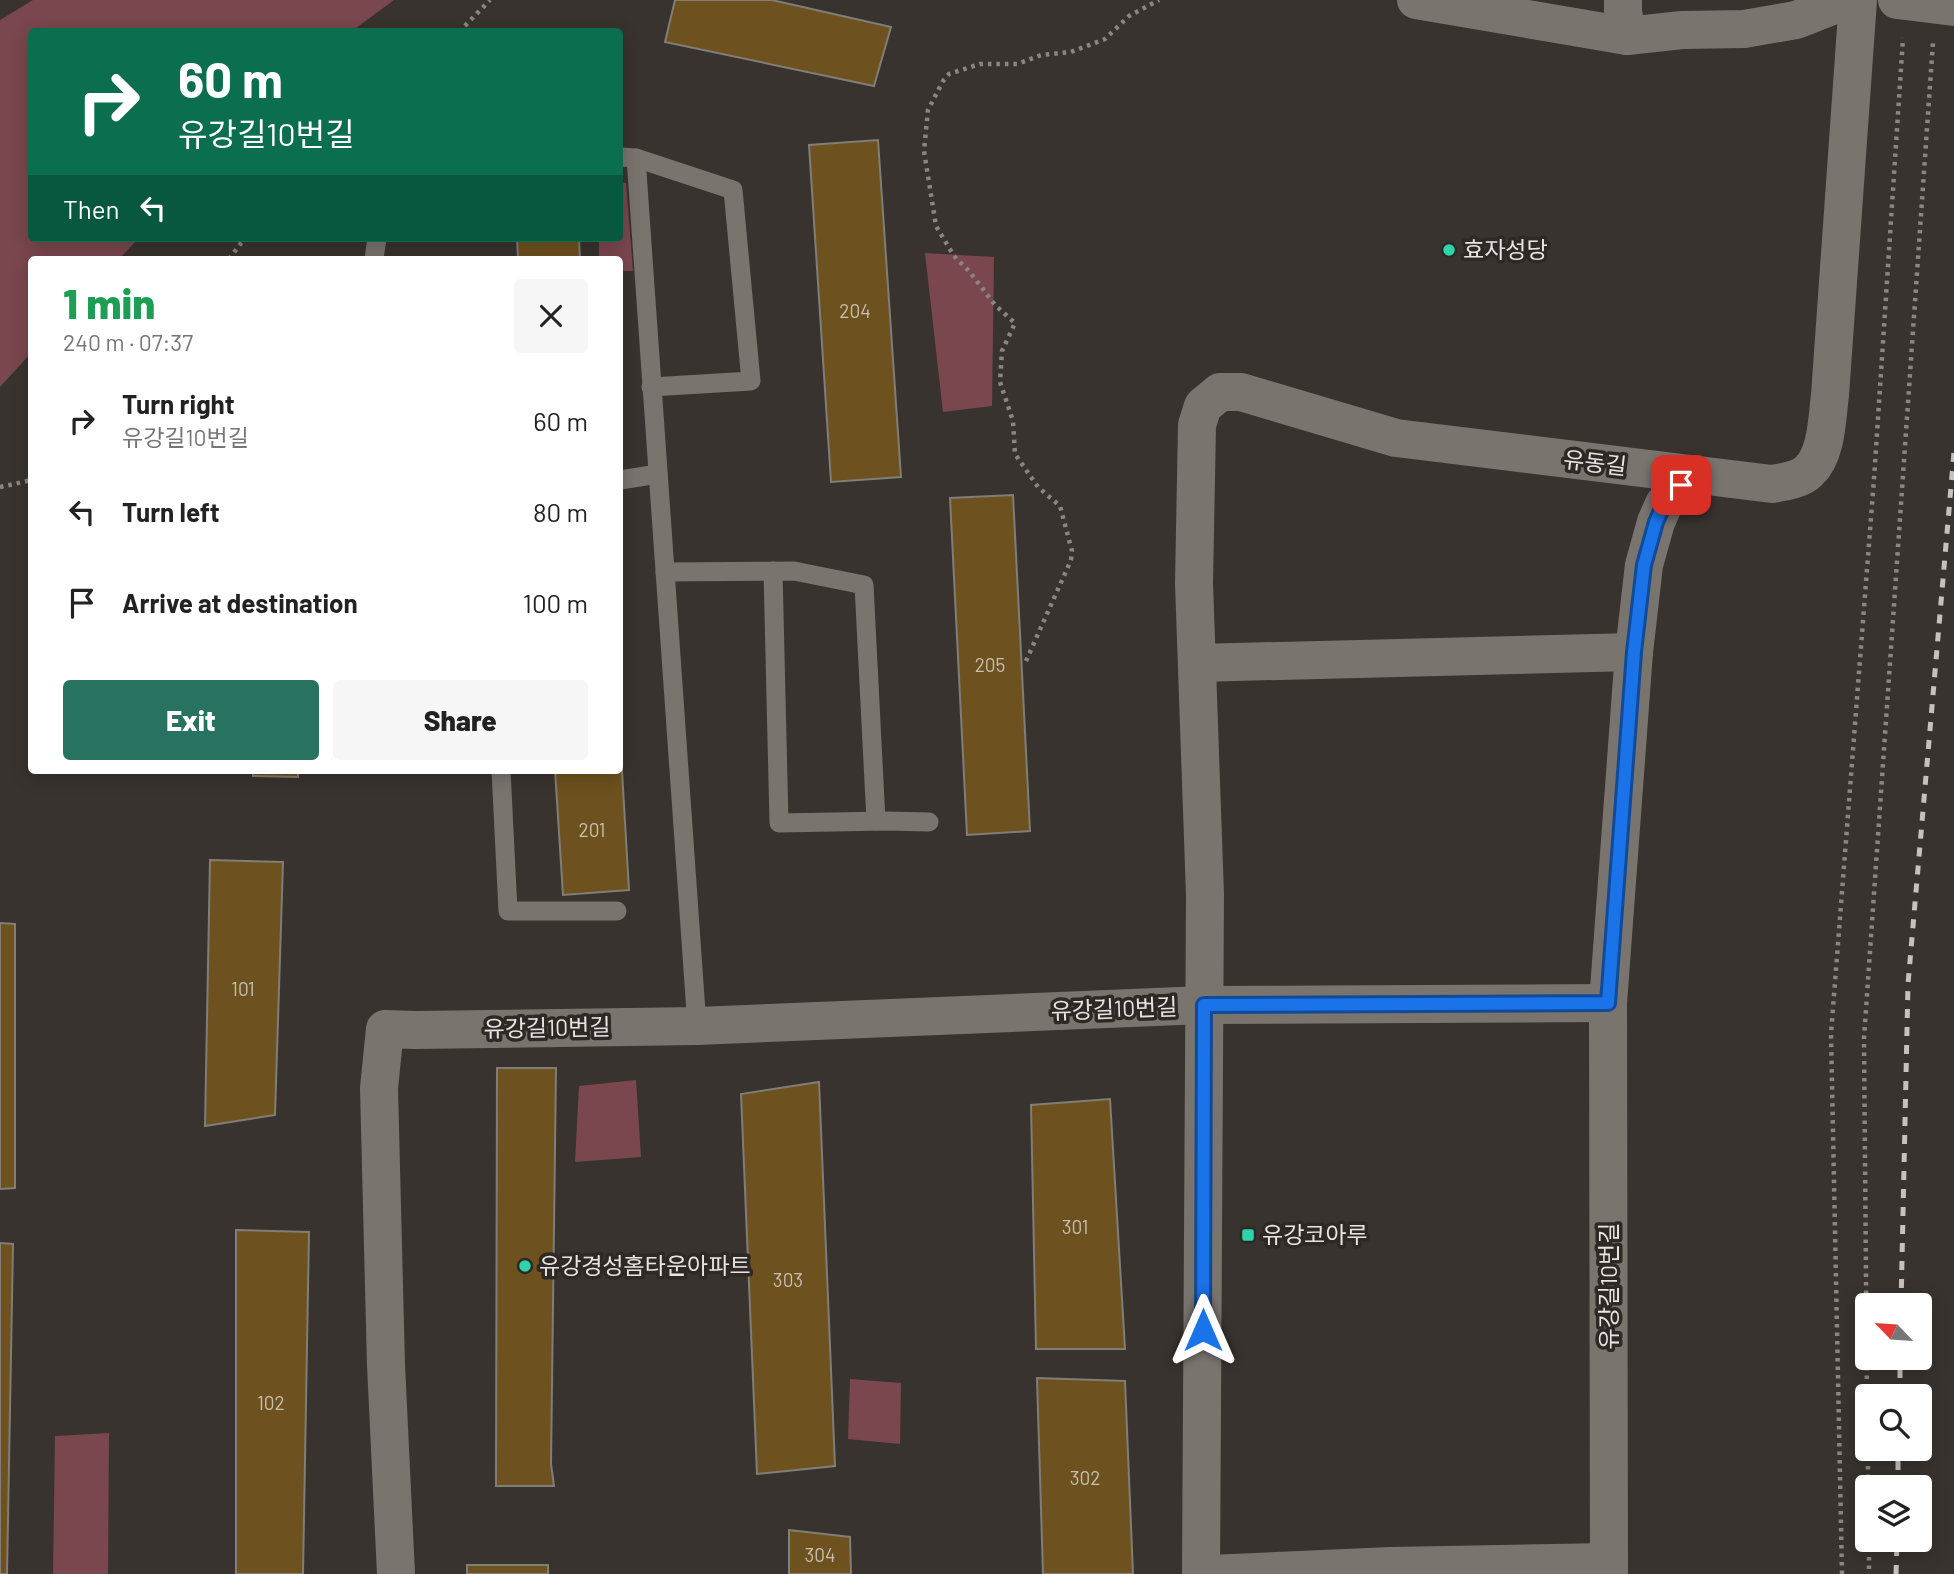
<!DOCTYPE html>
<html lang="en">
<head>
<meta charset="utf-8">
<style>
  :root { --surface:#fff; --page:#f6f6f6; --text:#222; --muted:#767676; --accent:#277260 }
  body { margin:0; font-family:Barlow,"Noto Sans KR",sans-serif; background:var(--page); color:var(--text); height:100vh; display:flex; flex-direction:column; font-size:26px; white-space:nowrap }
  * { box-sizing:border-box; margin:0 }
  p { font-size:23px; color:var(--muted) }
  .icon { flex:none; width:38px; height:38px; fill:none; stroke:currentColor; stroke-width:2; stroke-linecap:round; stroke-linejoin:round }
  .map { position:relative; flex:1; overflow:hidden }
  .side { position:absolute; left:28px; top:256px; width:595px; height:518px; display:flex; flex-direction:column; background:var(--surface); border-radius:7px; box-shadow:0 4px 18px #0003 }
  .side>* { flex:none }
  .top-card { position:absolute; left:28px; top:28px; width:595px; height:214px; border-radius:7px; box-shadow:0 4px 18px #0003; background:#0b6e4f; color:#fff; overflow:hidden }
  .needle { width:46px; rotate:295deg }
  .controls { position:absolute; left:1855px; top:1293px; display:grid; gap:14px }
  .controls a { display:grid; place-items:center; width:77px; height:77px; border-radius:7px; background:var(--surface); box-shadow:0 4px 18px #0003; font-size:35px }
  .pin { position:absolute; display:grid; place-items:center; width:60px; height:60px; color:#fff; margin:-30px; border-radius:14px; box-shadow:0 4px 10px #0006 }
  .me { position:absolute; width:77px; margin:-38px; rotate:0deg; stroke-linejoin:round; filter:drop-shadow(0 0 5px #0008) }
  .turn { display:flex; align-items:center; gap:24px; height:147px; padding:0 35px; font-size:32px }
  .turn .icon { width:91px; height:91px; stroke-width:2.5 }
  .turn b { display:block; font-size:49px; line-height:60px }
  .then { display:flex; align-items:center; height:66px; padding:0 35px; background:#0003; gap:14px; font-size:26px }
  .round { display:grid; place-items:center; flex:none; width:74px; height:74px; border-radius:7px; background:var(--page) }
  .summary { display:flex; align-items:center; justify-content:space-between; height:119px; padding:0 35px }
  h1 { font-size:42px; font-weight:800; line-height:52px; color:#1e9e55 }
  .action { display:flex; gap:14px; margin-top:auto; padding:14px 35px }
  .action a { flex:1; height:80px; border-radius:7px; background:var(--accent); color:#fff; font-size:28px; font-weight:800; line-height:80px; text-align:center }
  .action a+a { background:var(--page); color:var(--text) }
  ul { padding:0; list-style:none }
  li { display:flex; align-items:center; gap:21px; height:91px; padding:0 35px }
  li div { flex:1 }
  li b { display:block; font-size:26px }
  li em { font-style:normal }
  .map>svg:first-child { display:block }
  .green { fill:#7a474e }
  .building { fill:#6d511e; stroke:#817d77; stroke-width:2 }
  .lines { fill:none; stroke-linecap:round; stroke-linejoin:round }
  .path { stroke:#8b8682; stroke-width:4.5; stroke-dasharray:3.5 5; stroke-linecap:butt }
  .lane { stroke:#7a746f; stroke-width:19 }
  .street { stroke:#7a746f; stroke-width:38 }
  .rail { stroke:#c4c1be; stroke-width:5; stroke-dasharray:9 9; stroke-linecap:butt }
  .route-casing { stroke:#114b97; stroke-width:18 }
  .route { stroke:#1a73e8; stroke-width:12 }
  .poi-dot { fill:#2ed4ab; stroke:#2e2925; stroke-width:2.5 }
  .labels { text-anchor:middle; stroke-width:7; stroke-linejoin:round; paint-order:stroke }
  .number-label { font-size:19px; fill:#c8bfb0 }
  .poi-label { font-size:23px; fill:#e7e4e1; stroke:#2e2925; text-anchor:start }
  .street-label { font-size:23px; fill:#e7e4e1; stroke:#2e2925 }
</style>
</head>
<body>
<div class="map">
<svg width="1954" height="1574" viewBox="0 0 1954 1574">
  <rect width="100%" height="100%" fill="#39332f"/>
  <g class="green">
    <polygon points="33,0 394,0 352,31 32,32 32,238 139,238 119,259 32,259 31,353 0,387 0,20"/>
    <polygon points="620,182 626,183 633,271 620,271 620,259 599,259 599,238 620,238"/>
    <polygon points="925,253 994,257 992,406 943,412"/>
    <polygon points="636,1080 641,1157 575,1162 579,1086"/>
    <polygon points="850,1379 901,1383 900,1444 848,1439"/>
    <polygon points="109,1433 108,1574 53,1574 55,1436"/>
  </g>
  <g class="building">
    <polygon points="675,0 772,0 891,27 874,86 665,42"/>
    <polygon points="878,140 901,477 831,482 809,145"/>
    <polygon points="517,238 579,238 580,259 518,259"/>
    <polygon points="1013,495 1030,831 967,835 950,498"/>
    <polygon points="620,737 629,890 563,895 555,770 620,770"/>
    <polygon points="253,770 298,770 298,777 253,776"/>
    <polygon points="210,860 283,862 275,1115 205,1126"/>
    <polygon points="0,923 15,924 15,1188 0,1189"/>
    <polygon points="497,1068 556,1068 551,1464 554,1486 496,1486"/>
    <polygon points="819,1082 835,1466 757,1474 741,1094"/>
    <polygon points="1110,1099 1125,1349 1036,1349 1031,1105"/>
    <polygon points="236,1230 309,1232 303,1574 236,1574"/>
    <polygon points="0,1243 13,1244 7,1574 0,1574"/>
    <polygon points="1037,1378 1125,1381 1133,1574 1043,1574"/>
    <polygon points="789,1530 850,1537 851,1574 789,1574"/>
    <rect x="467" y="1565" width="81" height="9"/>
  </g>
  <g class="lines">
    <g class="path">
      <polyline points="459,32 490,0"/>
      <polyline points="229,259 245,238"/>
      <polyline points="0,487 32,480"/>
      <polyline points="1026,661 1071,560 1072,551 1060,506 1038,487 1015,454 1013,421 1000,382 1002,351 1015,323 995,305 969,271 954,256 936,226 924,151 928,110 943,81 949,74 980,64 1017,64 1041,55 1071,52 1105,39 1129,16 1159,0"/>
      <polyline points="1867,1396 1864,1038 1933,42"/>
      <polyline points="1868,1449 1868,1488"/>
      <polyline points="1869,1540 1869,1574"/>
      <polyline points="1842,1574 1831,1034 1874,479 1903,38"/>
    </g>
    <g class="lane">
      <polyline points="620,157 636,158 697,1026"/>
      <polyline points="636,158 733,190 751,381 651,387"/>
      <polyline points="374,259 377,238"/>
      <polyline points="620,480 658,474"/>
      <polyline points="773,571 779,823 886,821 929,822"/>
      <polyline points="665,572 794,571 864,585 876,821"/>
      <polyline points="501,770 508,911 617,911"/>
    </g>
    <g class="street">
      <polyline points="1416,0 1627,36 1682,30 1744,29 1796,20 1847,0"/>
      <polyline points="1623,0 1623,11 1627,36"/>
      <polyline points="1897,0 1954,7"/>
      <polyline points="1197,663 1634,652"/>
      <polyline points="396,1574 386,1365 379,1088 385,1029 415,1030 697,1026 1204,1005 1608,1003"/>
      <path d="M1201,1574L1205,895L1194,583L1197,425L1203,406L1220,392H1241L1396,438L1772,484C1784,482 1800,480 1809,471C1827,454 1827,418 1830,395L1858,0"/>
      <polyline points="1211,1574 1391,1566 1609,1562"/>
      <polyline points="1609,1574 1608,1003 1634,652 1644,565 1656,522 1664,504 1681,485 1702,476"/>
    </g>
    <g class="rail">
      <polyline points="1901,1306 1908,984 1954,452"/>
      <polyline points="1900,1396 1900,1358"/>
      <polyline points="1898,1488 1898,1449"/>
      <polyline points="1896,1574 1897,1540"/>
    </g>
  </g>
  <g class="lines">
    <defs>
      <polyline id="route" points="1203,1330 1204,1005 1608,1003 1634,652 1644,565 1656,522 1664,504 1681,485"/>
    </defs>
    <use href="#route" class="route-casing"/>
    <use href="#route" class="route"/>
  </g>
  <g class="poi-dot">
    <circle cx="1449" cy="250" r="7"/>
    <rect x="1241" y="1228" width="14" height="14" rx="3.5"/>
    <circle cx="525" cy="1266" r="7"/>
  </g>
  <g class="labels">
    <g class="number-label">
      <text x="855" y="318">204</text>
      <text x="990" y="672">205</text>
      <text x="592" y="837">201</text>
      <text x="243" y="996">101</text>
      <text x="1075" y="1234">301</text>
      <text x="788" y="1287">303</text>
      <text x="271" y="1410">102</text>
      <text x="1085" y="1485">302</text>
      <text x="820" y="1562">304</text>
    </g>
    <g class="poi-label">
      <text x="1463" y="258">효자성당</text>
      <text x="1262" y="1243">유강코아루</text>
      <text x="539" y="1274">유강경성홈타운아파트</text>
    </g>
    <g class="street-label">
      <text transform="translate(1595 463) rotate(7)" y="8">유동길</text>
      <text transform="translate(1114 1009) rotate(-2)" y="8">유강길10번길</text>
      <text transform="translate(547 1028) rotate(-1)" y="8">유강길10번길</text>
      <text transform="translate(1609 1286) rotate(-90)" y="8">유강길10번길</text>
    </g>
  </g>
</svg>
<div class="controls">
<a><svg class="needle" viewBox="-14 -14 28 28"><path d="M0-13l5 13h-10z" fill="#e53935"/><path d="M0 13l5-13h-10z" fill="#767676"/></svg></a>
<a><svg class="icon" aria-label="search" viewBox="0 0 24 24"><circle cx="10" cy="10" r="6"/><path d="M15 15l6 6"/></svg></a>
<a><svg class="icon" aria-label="layers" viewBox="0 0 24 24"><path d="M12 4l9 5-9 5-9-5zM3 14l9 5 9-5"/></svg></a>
</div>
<div class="pin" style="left:1681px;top:485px;background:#d93025"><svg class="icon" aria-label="arrive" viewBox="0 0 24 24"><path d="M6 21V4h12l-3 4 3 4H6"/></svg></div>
<svg class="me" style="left:1203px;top:1330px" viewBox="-20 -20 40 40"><path d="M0-17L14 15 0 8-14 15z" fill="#1a73e8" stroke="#fff" stroke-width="4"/></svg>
<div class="top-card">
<div class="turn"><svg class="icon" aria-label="right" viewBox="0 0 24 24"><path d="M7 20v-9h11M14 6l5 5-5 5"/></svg><div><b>60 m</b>유강길10번길</div></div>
<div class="then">Then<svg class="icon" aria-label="left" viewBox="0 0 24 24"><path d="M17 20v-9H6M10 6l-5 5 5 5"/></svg></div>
</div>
<section class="side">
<div class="summary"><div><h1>1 min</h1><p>240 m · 07:37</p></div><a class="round"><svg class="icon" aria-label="close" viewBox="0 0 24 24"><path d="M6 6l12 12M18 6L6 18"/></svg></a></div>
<ul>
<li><svg class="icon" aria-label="right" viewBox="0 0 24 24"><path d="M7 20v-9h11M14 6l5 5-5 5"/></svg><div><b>Turn right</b><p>유강길10번길</p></div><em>60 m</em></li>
<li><svg class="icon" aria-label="left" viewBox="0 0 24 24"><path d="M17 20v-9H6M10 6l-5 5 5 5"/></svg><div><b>Turn left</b></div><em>80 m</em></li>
<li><svg class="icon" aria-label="arrive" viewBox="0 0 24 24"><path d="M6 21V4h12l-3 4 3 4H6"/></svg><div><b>Arrive at destination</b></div><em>100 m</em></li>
</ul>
<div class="action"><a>Exit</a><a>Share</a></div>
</section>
</div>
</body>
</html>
